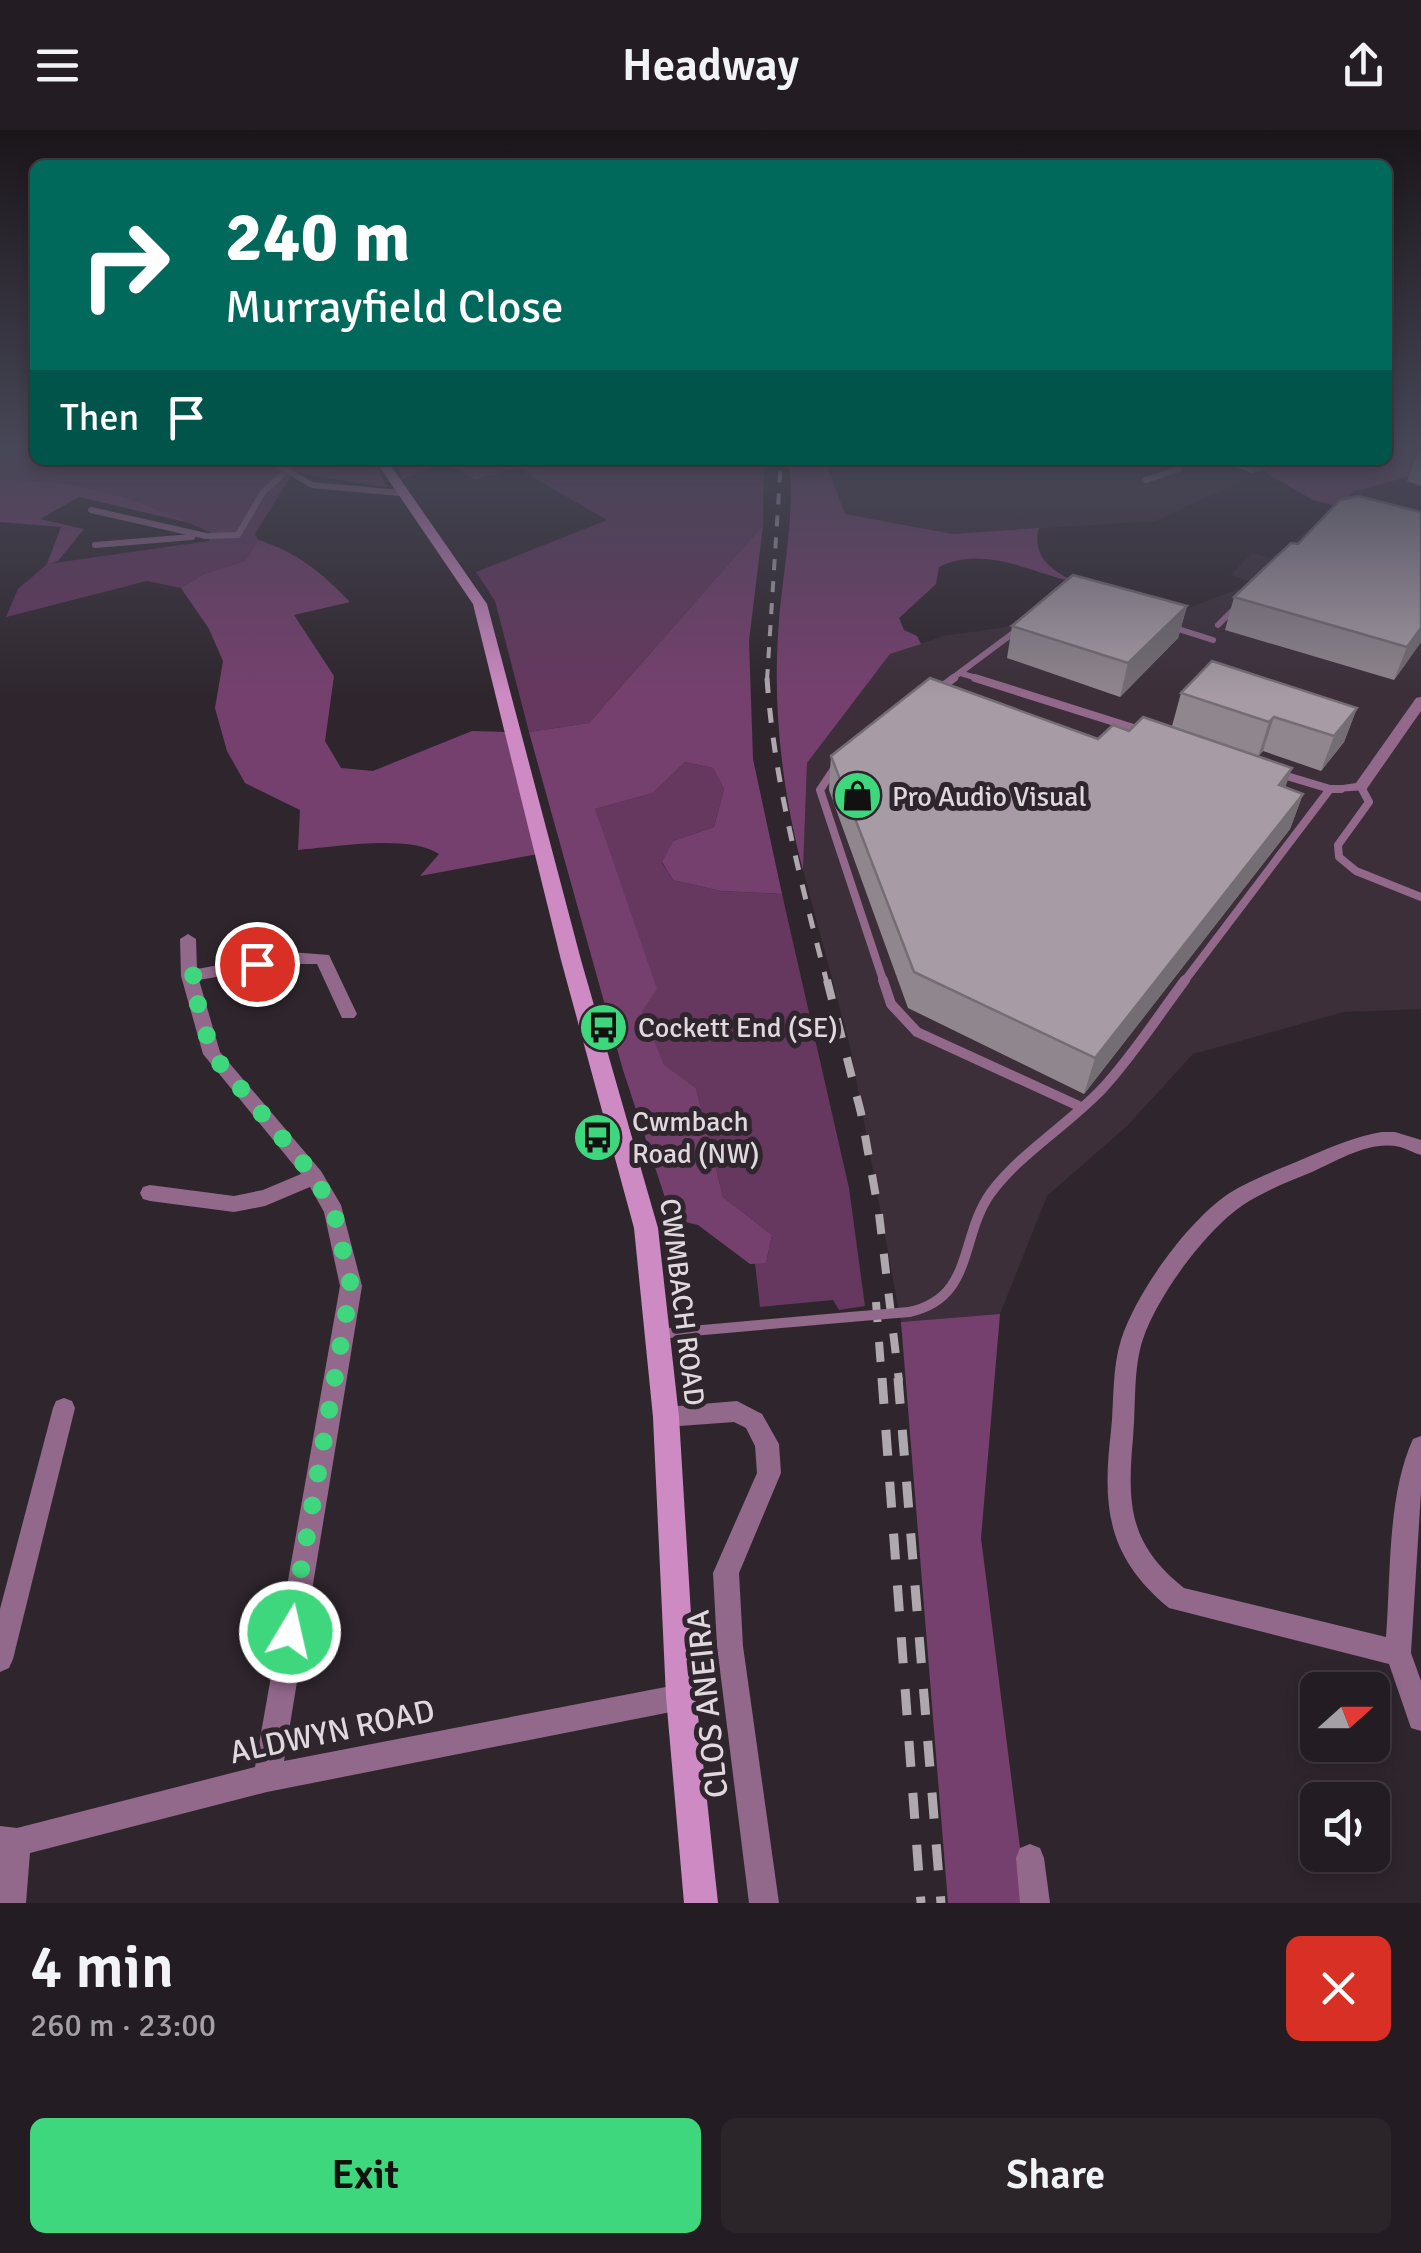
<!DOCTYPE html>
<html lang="en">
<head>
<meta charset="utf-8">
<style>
  :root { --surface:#231c22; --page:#2b252a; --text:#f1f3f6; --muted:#a3a1a5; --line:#403a40; --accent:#3fd77d }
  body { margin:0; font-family:Signika,sans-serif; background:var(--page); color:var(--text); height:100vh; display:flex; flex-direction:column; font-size:38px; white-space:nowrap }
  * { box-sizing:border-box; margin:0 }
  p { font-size:32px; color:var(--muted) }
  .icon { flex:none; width:55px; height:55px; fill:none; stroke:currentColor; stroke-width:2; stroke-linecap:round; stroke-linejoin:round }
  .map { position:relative; height:1773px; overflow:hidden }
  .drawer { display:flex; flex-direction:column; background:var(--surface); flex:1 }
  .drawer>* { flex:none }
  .banner { position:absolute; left:30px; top:30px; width:1362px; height:305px; border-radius:15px; box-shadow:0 5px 15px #0003,0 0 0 2px var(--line); background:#00695c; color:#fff; overflow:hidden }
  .needle { width:65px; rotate:69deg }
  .fabs { position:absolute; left:1300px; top:1542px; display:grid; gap:20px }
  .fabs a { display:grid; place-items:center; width:90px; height:90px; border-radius:15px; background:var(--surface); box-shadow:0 5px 15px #0003,0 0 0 2px var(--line); font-size:50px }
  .pin { position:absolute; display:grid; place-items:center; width:85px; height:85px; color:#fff; margin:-42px; border:5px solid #fff; border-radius:50%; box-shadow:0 2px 10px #0007 }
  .me { position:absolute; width:110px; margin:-55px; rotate:9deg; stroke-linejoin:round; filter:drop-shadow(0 0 8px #0008) }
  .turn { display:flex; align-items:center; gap:35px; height:210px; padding:0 30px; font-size:45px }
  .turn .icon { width:130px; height:130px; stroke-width:2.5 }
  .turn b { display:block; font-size:70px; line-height:85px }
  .then { display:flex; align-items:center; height:95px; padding:0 30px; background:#0003; gap:20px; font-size:38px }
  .round { display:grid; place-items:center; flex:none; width:105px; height:105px; border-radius:15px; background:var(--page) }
  .head { display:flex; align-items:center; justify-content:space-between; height:170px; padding:0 30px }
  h1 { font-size:60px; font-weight:600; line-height:75px }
  .action { display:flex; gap:20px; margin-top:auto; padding:20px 30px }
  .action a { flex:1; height:115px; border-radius:15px; background:var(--accent); color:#111; font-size:40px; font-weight:600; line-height:115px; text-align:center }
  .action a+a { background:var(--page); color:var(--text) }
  header { display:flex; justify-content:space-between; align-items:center; height:130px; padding:0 30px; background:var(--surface); font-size:45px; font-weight:600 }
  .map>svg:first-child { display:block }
  .built { fill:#3c2f3a }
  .green { fill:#66375f }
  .forest { fill:#76406e }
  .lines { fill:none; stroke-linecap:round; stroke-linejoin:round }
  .service-far2 { stroke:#92688b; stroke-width:6 }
  .service-far1 { stroke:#92688b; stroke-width:8 }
  .service { stroke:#92688b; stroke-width:10 }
  .minor { fill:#92688b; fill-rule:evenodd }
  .secondary { fill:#ce8bc3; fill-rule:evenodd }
  .rail-far3 { stroke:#afa8ae; stroke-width:4; stroke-dasharray:11 11; stroke-linecap:butt }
  .rail-far2 { stroke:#afa8ae; stroke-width:5; stroke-dasharray:15 15; stroke-linecap:butt }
  .rail-far1 { stroke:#afa8ae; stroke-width:8; stroke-dasharray:20 20; stroke-linecap:butt }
  .rail { stroke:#afa8ae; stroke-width:9; stroke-dasharray:26 26; stroke-linecap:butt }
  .service-bridge { stroke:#92688b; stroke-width:10 }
  .wall { fill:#90868e }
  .shaded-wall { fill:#756d74 }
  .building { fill:#a79ca5; stroke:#756d74; stroke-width:2.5 }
  .route { stroke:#3fd77d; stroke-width:18; stroke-dasharray:0 32.4 }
  .labels { text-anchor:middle; stroke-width:10; stroke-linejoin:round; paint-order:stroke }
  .poi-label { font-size:28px; fill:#dfd9de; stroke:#2f262d; text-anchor:start }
  .street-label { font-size:28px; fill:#dfd9de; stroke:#2f262d }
  .near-street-label { font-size:32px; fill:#dfd9de; stroke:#2f262d }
</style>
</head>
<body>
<header><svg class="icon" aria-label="menu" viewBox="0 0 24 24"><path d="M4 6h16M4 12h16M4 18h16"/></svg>Headway<svg class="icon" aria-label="share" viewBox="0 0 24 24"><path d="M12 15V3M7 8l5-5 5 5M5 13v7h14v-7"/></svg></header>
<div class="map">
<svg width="1421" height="1773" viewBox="0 0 1421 1773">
  <rect width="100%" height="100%" fill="#2f262d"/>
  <g class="built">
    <polygon points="825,330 1287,330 1156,391 953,404 845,384"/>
    <polygon points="1421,343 1421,879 1344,882 1193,924 1127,996 1047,1066 1000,1184 901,1192 850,916 803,740 807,633 890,524 944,506 1006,497 1055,463 1178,482 1255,453 1231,445 1252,423 1270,428 1340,377 1353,362"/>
  </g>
  <g class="green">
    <path d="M0,319H35V330H374L387,357L293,343L255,404L258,410L245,431L204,444L181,458L147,451L6,487L18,459L47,434L209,411L212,403C132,368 90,349 0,350Z"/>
    <polygon points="395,330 764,330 763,395 589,593 529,602 495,471 476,442 607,390 519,339 475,349 444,333 402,349"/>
    <polygon points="685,632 713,638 724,659 714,697 673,711 662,733 673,750 721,761 782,764 849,1058 865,1176 839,1180 833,1170 760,1177 755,1133 766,1133 772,1105 723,1067 696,958 664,936 642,881 595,679 653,663"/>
  </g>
  <g class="forest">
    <polygon points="1388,319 1421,319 1421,343 1353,362 1340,377 1313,370 1261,340 1287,330 1388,330"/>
    <path d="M789,330H825L845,384L953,404L1039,398C1031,426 1052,441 1075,452C1029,442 984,415 939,437L936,454L899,488L904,500L917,506L921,514L890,524L807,633L803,740C783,665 773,583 778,505C781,447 796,389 789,330Z"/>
    <path d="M0,350C77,349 120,363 190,393L79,367L40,389L84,399L58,431L47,434L61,397L0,392Z"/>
    <polygon points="763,395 749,511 753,629 782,764 721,761 673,750 662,732 673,711 714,697 724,659 713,638 685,632 653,663 595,679 657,859 642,881 664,935 696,958 723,1067 772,1105 766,1133 750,1134 698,1095 672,1089 623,940 529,602 589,593"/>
    <path d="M258,410C297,422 321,442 350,472L294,485L334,546L325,611L341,638L373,641L472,601L506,602L538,724L420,746L439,724C408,704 336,717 298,720L300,680L245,653L227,621L215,578L223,531L209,499L181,458L204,444L245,431Z"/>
    <polygon points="1000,1184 981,1408 1027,1773 948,1773 901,1192"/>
  </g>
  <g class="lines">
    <g class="service-far2">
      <polyline points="269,330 312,355 400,363"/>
      <polyline points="1146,350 1179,339 1183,330"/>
      <polyline points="91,380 206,406 238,405 263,362 282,345"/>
      <polyline points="95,415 192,407"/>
      <polyline points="1218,495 1235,478"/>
      <polyline points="1172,497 1213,510"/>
      <polyline points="960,543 983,550"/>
      <polyline points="950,550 1020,498"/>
    </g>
    <g class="service-far1">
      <polyline points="975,548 1143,601"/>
      <polyline points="936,561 954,548"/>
      <polyline points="836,636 820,660 884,853"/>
      <polyline points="1280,644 1330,659"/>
      <polyline points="1361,657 1369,672 1338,715 1339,727 1356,741 1421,767"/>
      <polyline points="1183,853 1330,659 1341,659"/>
    </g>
    <g class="service">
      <polyline points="883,850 891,874 917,902 1081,977"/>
      <path d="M909,1182C974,1168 959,1109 990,1064C1019,1024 1068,995 1102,959C1132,927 1158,886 1185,850"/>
      <polyline points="658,1204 850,1187"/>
    </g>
    <g class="minor">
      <polygon points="1421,567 1421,581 1366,660 1336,662 1336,656 1356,653 1416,568"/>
      <polygon points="188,804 196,809 197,839 290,822 329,825 357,884 354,888 342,888 317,834 290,834 199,850 220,922 321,1041 341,1075 362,1156 284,1631 681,1554 690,1558 694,1567 690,1576 681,1580 267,1662 30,1723 26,1773 0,1773 0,1696 17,1698 255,1637 340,1156 324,1082 310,1057 265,1076 234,1082 150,1071 143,1069 140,1063 143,1057 150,1055 234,1066 263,1060 301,1044 203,924 181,846 180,809"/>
      <path d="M1382,1002H1395L1421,1010V1025C1414,1023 1407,1019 1400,1017C1370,1010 1339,1030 1312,1042C1289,1051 1265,1061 1243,1075C1206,1100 1158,1165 1143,1209C1133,1238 1136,1276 1133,1308C1127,1375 1129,1414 1184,1458L1386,1507C1391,1445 1387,1366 1413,1309L1421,1306V1362L1411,1523L1421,1551V1601L1411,1598L1389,1534L1169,1478C1107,1427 1102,1377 1111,1301C1114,1272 1112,1238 1121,1210C1136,1163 1187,1092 1228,1064C1253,1048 1283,1038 1310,1026C1334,1016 1357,1006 1382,1002Z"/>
      <polygon points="64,1268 72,1271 75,1278 13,1529 9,1538 0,1542 0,1479 53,1278 56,1271"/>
      <polygon points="737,1271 762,1284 779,1314 781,1343 739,1443 743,1516 779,1773 749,1773 717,1516 713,1443 757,1343 755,1316 746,1298 734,1292 666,1297 658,1294 655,1287 658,1280 666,1277"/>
      <polygon points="1030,1714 1040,1718 1044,1728 1050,1773 1020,1773 1016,1728 1020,1718"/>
    </g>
    <polygon class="secondary" points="375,330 387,330 487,474 581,830 658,1098 679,1287 696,1567 718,1773 684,1773 666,1567 653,1287 634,1098 561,830 473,474"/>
    <polyline class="rail-far3" points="767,550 781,330"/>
    <path class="rail-far2" d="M767,548C774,652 801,751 827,853"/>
    <g class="rail-far1">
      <polyline points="827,850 861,983 879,1084 899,1251"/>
      <polyline points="876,1172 882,1251"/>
    </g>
    <g class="rail">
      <polyline points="882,1248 921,1773"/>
      <polyline points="898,1248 941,1773"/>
    </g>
    <polyline class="service-bridge" points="850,1187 909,1182"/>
  </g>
  <g class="wall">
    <polygon points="1421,325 1421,356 1407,351 1417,326"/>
    <polygon points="1220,330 1282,330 1281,334 1251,343"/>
    <polygon points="1234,467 1421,512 1394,550 1225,500"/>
    <polygon points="1187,476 1178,508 1120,567 1007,528 1012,496"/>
    <polygon points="1181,563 1357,578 1344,612 1321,641 1263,621 1258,626 1286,658 1303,664 1290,699 1084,964 908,878 829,660 831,626 1098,609 1129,601 1172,596"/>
  </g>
  <g class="shaded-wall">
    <polygon points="1255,330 1282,330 1281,334 1251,343"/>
    <polygon points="1187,476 1178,508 1120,567 1128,533"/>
    <polygon points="1421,498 1421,512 1394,550 1407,517"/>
    <polygon points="1357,578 1344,612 1321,641 1334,606"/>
    <polygon points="1274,587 1263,621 1258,627 1269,592"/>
    <polygon points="1292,638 1280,673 1279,655"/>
    <polygon points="1303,664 1290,699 1084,964 1095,928"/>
  </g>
  <g class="building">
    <polygon points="1358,366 1421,382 1421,498 1407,517 1234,467 1291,413 1298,414 1340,370"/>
    <polygon points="1073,445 1187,476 1128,533 1012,496"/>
    <polygon points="1212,531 1357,578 1334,606 1274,587 1269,592 1181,563"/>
    <polygon points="930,548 1098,609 1113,595 1129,601 1143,587 1292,638 1279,655 1303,664 1095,928 914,842 831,626"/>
  </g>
  <linearGradient id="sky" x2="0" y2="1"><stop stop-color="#1a1519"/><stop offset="0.56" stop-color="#474757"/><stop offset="1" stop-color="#474757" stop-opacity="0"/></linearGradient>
  <rect width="1421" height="567" fill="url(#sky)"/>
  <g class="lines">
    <polyline class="route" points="257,834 190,846 212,924 314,1046 334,1082 351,1156 290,1502"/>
  </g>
  <defs>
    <symbol id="shop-disc" viewBox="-11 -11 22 22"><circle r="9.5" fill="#3fd77d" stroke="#2f262d"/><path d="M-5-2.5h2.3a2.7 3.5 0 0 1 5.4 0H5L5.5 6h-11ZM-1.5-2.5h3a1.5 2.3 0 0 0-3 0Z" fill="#111"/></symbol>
    <symbol id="bus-disc" viewBox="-11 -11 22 22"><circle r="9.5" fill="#3fd77d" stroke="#2f262d"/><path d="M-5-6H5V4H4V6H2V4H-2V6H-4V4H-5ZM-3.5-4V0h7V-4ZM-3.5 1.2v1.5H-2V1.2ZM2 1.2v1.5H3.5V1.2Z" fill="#111"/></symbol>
  </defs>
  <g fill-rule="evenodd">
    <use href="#shop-disc" x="830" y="638" width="55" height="55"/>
    <use href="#bus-disc" x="576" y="870" width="55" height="55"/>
    <use href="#bus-disc" x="570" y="980" width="55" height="55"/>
  </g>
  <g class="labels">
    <g class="poi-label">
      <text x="892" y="676">Pro Audio Visual</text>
      <text x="638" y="907">Cockett End (SE)</text>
      <text x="632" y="1001">Cwmbach<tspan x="632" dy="32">Road (NW)</tspan></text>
    </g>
    <g class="street-label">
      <text transform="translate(683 1172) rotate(83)" y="10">CWMBACH ROAD</text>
    </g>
    <g class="near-street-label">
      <text transform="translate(707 1574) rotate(-96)" y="11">CLOS ANEIRA</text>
      <text transform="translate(332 1601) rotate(-12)" y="11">ALDWYN ROAD</text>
    </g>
  </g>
</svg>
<div class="fabs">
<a><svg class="needle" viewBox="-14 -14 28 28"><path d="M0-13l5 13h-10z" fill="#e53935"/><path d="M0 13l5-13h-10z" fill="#a3a1a5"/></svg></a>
<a><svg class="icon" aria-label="sound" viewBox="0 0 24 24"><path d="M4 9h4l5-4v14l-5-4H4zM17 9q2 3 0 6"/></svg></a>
</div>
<div class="pin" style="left:257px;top:834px;background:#d93025"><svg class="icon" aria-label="arrive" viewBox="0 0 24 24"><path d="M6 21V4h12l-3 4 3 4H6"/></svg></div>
<svg class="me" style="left:290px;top:1502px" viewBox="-20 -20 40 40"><circle r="17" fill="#3fd77d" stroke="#fff" stroke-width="3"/><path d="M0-11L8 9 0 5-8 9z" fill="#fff"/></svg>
<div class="banner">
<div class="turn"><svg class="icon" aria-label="right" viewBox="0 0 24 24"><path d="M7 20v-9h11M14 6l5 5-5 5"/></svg><div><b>240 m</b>Murrayfield Close</div></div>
<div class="then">Then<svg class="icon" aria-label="arrive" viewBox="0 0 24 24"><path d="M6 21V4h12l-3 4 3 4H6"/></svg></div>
</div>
</div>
<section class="drawer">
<div class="head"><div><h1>4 min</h1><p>260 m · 23:00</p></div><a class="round" style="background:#d93025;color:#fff"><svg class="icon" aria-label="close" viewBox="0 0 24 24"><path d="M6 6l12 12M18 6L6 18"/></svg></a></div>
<div class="action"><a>Exit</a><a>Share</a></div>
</section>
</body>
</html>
